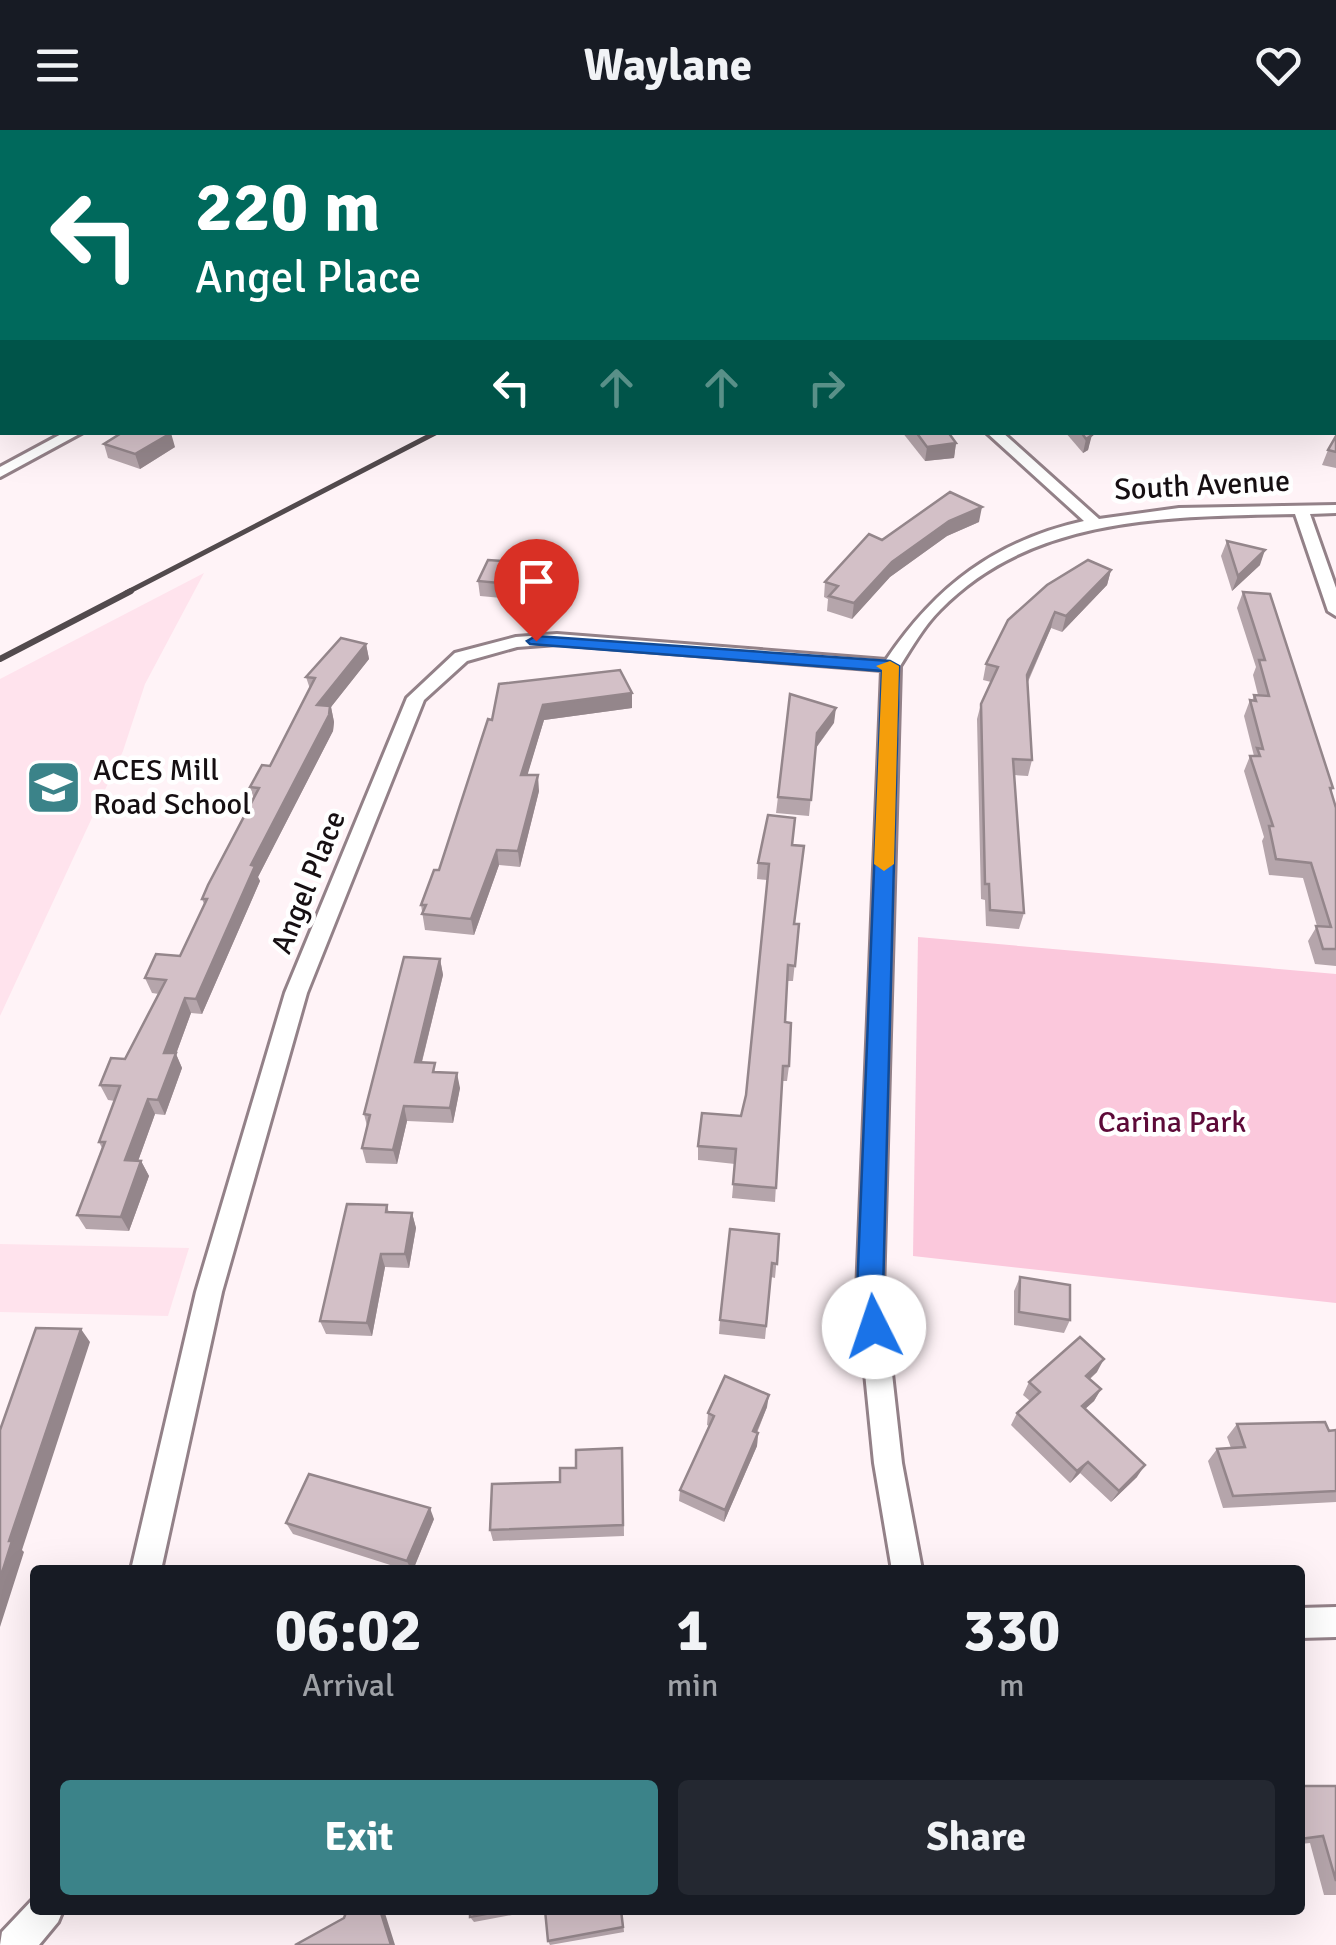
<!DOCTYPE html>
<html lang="en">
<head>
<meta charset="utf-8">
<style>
  :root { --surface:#171b24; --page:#242831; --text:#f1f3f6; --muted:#9ea1a6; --accent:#3b8389 }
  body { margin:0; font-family:Signika,sans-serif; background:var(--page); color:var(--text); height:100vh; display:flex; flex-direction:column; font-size:38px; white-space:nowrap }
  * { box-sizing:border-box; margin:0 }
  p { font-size:32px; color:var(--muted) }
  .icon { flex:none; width:55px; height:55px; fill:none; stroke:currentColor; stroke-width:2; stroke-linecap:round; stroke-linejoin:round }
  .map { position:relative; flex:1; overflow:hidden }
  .details { position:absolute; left:30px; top:1435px; width:1275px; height:350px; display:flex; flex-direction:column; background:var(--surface); border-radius:10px; box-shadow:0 10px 40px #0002 }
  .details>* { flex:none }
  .top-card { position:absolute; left:0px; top:0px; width:1338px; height:305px; box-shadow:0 10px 40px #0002; background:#00695c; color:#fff; overflow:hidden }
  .pin { position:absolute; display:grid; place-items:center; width:85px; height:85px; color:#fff; margin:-102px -42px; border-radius:50% 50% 50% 0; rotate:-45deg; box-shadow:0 0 10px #0007 }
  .pin .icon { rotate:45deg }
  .me { position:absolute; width:110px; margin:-55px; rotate:356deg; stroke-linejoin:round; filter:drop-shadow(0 0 8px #0008) }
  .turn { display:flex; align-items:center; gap:35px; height:210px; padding:0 30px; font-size:45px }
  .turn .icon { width:130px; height:130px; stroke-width:2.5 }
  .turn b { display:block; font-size:70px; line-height:85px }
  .lanes { display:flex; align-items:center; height:95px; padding:0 30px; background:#0003; justify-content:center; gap:50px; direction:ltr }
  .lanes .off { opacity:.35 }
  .eta { display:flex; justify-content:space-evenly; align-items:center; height:170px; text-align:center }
  .eta b { font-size:60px; font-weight:800; line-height:70px }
  .cta { display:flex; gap:20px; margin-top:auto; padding:20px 30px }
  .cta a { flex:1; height:115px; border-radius:10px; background:var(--accent); color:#fff; font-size:40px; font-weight:800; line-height:115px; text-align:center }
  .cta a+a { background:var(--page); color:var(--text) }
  header { display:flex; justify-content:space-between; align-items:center; height:130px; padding:0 30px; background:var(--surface); font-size:45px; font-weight:800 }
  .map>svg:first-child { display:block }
  .built { fill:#ffe3ed }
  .green { fill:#fbc8dc }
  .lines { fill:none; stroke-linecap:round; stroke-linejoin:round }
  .stream { stroke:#b5718e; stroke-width:4 }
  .street-casing { stroke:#938188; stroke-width:6 }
  .street { fill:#fff; fill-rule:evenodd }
  .rail-far2 { stroke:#524a4d; stroke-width:4 }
  .rail-far1 { stroke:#524a4d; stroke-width:5 }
  .rail { stroke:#524a4d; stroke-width:6 }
  .wall { fill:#b5a5ab }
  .shaded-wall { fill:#94868b }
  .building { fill:#d3c0c7; stroke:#94868b; stroke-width:2.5 }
  .route { fill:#1a73e8; stroke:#114b97; stroke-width:2.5 }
  .slow { fill:#f59e0b }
  .labels { text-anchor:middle; stroke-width:9; stroke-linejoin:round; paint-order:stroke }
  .street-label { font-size:30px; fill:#160f12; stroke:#fff }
  .poi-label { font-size:30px; fill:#160f12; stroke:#fff; text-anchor:start }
  .park-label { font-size:30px; fill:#5d0a38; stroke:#fff }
</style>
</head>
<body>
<header><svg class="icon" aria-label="menu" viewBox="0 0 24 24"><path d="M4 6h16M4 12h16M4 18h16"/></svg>Waylane<svg class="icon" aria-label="heart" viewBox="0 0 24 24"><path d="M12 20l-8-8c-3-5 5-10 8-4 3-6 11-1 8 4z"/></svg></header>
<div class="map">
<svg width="1336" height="1815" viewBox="0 0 1336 1815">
  <rect width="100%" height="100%" fill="#fff3f7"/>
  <g class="built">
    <polygon points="204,443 145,554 123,621 0,886 0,549"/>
    <polygon points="0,1114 189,1118 168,1186 0,1182"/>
  </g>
  <polygon class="green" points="918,807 1336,844 1336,1173 913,1126"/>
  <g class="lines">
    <polyline class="stream" points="1291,2 1295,0"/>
    <defs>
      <g id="street">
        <polygon points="1336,67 1336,74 1335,74 1335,67"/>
        <polygon points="1335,186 1336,187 1336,195 1335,194"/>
        <polygon points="65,302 83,302 0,347 0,337"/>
        <path d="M986,302H1002L1099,389L1179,378L1336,375V383L1310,384L1336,458V486L1328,481L1295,384C1172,387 1033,384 940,480C924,496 912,517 900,536L883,1163L902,1333L922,1440H892L874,1333L857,1163L882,540L557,514L517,517L467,531L424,570L307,863L222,1162L161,1440H131L196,1162L285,863L407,568L455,523L516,507L557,504L886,530C936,456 995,411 1084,391Z"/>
        <polygon points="1336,1477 1336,1507 1300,1508 1300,1478"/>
        <polygon points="35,1767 35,1780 63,1780 58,1792 39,1815 0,1815 2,1802"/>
      </g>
    </defs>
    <use href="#street" class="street-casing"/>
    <use href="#street" class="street"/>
    <polyline class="rail-far2" points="1001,2 1005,0"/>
    <polyline class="rail-far1" points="126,463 437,302"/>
    <polyline class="rail" points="0,529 131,461"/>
  </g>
  <g class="wall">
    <polygon points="902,302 948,302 956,313 954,328 925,331"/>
    <polygon points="1065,302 1091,302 1088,320 1083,323"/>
    <polygon points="1336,306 1336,338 1322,335 1328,320"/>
    <polygon points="104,314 175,317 140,339 108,328"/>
    <polygon points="979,392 947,406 890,447 852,489 827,481 828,469 824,467 825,452 882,410"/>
    <polygon points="1227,411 1260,435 1232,461 1221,426"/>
    <polygon points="530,433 531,449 523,470 480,466 478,451"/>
    <polygon points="1111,440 1107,455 1062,502 1051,498 1028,552 1032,630 1028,646 1014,645 1024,783 1019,799 986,796 985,770 981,769 977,589 981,574 991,552 983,550 986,534"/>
    <polygon points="1243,462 1333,658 1331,662 1336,678 1336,836 1315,834 1308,811 1317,796 1303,748 1269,745 1262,711 1264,707 1244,641 1250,626 1254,626 1244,586 1250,570 1252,571 1254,565 1258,565 1253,545 1256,537 1237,478"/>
    <polygon points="366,514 369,529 331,577 334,592 333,601 258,747 260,751 202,884 191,883 176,924 182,938 165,985 155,984 138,1031 141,1031 149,1046 129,1101 86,1099 77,1085 102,1018 99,1012 115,971 108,970 100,955 125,929 159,864 152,863 145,848 180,826 204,774 202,769 254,669 250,657 270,636 310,559 306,547"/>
    <polygon points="632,563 632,578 544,590 527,645 539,661 520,737 499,735 474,805 425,800 421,775 439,740 492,590"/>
    <polygon points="834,593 816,618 809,686 776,683 778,667"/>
    <polygon points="792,715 795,794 799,794 793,851 787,851 785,892 789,936 787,951 782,951 775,1072 732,1068 735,1034 698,1030 698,1016 741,986 746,965 767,750 757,749 758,733"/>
    <polygon points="440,829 443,845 422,932 460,958 453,993 407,991 397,1034 366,1033 362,1018 367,996 364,984"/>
    <polygon points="387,1075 389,1083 412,1083 416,1098 409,1138 385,1137 372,1206 326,1204 320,1191"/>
    <polygon points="779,1104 775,1148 771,1147 765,1209 719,1204 720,1190"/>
    <polygon points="1020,1147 1070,1190 1064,1203 1014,1195 1014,1161"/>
    <polygon points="1097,1242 1090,1249 1101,1259 1094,1271 1085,1279 1137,1347 1111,1372 1080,1343 1070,1353 1011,1295 1017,1283 1030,1271 1023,1265 1029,1252"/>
    <polygon points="767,1277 757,1303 758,1303 757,1316 724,1392 679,1371 680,1360 709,1296 707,1295 708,1283"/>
    <polygon points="1237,1294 1336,1300 1336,1372 1223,1378 1208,1331 1217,1319 1231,1318 1227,1307"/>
    <polygon points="623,1330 624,1406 493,1411 490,1400 560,1352 576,1338"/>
    <polygon points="434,1389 413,1440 406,1440 293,1404 286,1393"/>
    <polygon points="1300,1656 1336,1656 1336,1765 1324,1765 1310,1713 1300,1714"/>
    <polygon points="470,1780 538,1780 474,1792 470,1787"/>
    <polygon points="622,1780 624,1802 550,1815 548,1811"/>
  </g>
  <g class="shaded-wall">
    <polygon points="171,303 175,317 140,339 135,324"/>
    <polygon points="1092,305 1088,320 1083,323 1086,309"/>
    <polygon points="956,313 954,328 925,331 927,317"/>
    <polygon points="982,377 979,392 947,406 890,447 852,489 854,473 892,432 949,391"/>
    <polygon points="1265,420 1260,435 1232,461 1238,446"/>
    <polygon points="530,433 531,449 523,470 522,455"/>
    <polygon points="1111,440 1107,455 1062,502 1066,486"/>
    <polygon points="1055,482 1051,498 1023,561 1027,545"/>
    <polygon points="366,514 369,529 331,577 334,592 333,601 258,747 260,751 202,884 196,869 317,575"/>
    <polygon points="632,563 632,578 544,590 523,660 521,645 543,575"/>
    <polygon points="836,578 834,593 815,619 817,603"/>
    <polygon points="538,645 539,661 520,737 518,721"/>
    <polygon points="497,720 499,735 474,805 471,789"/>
    <polygon points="440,829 443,845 418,947 415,932"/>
    <polygon points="185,868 191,883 176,924 182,938 165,985 158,970 164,923"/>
    <polygon points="457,943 460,958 453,993 450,978"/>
    <polygon points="148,969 155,984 133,1045 125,1030"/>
    <polygon points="404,976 407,991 397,1034 393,1020"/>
    <polygon points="141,1031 149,1046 129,1101 121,1087"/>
    <polygon points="412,1083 416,1098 409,1138 405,1124"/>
    <polygon points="381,1124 385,1137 372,1206 367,1193"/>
    <polygon points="81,1199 90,1212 22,1420 24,1422 0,1497 0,1449 9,1411"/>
    <polygon points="1104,1229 1097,1242 1079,1258 1086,1246"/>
    <polygon points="1101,1259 1094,1271 1075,1288 1082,1276"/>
    <polygon points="769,1265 767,1277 752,1313 753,1301"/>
    <polygon points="758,1303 757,1316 724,1392 725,1380"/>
    <polygon points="1088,1332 1080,1343 1070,1353 1077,1341"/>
    <polygon points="1145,1335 1137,1347 1111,1372 1119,1361"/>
    <polygon points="430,1378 434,1389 413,1440 411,1440 407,1431"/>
    <polygon points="380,1780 384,1780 395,1815 391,1815"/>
  </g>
  <g class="building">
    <polygon points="1335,245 1336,246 1336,278 1335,278"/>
    <polygon points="123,302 170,302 171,303 135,324 104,314"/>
    <polygon points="916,302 948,302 956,313 927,317"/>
    <polygon points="1081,302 1091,302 1092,305 1086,309"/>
    <polygon points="1336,306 1336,322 1328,320"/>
    <polygon points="950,362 982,377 949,391 892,432 854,473 829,466 838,456 825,452 869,404 882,410"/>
    <polygon points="1227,411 1265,420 1238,446"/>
    <polygon points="488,430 530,433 522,455 478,451"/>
    <polygon points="1088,430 1111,440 1066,486 1055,482 1027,545 1032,630 1013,629 1024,783 990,780 989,754 985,754 981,574 998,537 986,534 1008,490 1047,455"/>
    <polygon points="1243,462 1270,464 1333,658 1330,658 1336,678 1336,819 1323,819 1316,796 1331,797 1311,733 1276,729 1269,696 1273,696 1250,626 1260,626 1257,618 1263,619 1250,570 1256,571 1254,565 1269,566 1259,530 1265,530"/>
    <polygon points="341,508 366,514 317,575 330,576 329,585 251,735 255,736 196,869 185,868 164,923 176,923 158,970 148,969 125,1030 141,1031 121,1087 77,1085 105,1012 99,1012 120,956 100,955 111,928 125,929 166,850 145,848 156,824 180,826 207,769 202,769 208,755 259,658 250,657 262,635 270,636 315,548 306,547"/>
    <polygon points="620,540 632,563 543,575 521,645 538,645 518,721 497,720 471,789 422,784 426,775 421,775 434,740 439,740 488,589 492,590 499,554"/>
    <polygon points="790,564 836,578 817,603 811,670 778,667"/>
    <polygon points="768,685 795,688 792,715 804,716 794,794 799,794 795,836 788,835 785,892 791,893 789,936 783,936 776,1058 733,1054 736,1019 698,1016 702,983 741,986 746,965 769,734 758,733"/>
    <polygon points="404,827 440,829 415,932 435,933 433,942 457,943 450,978 404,976 393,1020 362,1018 370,985 364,984"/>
    <polygon points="347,1074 387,1075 386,1082 412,1083 405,1124 381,1124 367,1193 320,1191"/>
    <polygon points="730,1099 779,1104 777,1134 772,1133 766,1196 720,1190"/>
    <polygon points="1020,1147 1070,1155 1070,1190 1019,1182"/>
    <polygon points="36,1198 81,1199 9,1411 12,1411 0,1449 0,1300"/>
    <polygon points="1080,1207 1104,1229 1086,1246 1101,1259 1082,1276 1145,1335 1119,1361 1088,1332 1077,1341 1017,1283 1040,1262 1029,1252"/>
    <polygon points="725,1246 769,1265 753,1301 758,1303 725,1380 680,1360 714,1286 708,1283"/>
    <polygon points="1325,1292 1329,1301 1336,1300 1336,1361 1233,1366 1217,1319 1245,1317 1237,1294"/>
    <polygon points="622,1318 623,1395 490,1400 492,1354 560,1352 560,1338 576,1338 576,1320"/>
    <polygon points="309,1344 430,1378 407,1431 286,1393"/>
    <polygon points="1300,1656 1336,1656 1336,1751 1323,1706 1300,1709"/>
    <polygon points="347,1780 380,1780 391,1815 295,1815 344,1788"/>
    <polygon points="470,1780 507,1780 470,1787"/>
    <polygon points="545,1780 621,1780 623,1797 548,1811"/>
  </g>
  <polygon class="route" points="536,506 890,531 899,536 883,1163 887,1197 883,1206 874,1209 864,1206 857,1163 882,541 530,514 527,511"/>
  <polygon class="slow" points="890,531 899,536 894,734 884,741 874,734 882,540 876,536"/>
  <defs>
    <symbol id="school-square" viewBox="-11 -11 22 22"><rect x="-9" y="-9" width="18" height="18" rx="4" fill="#3b8389" stroke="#fff"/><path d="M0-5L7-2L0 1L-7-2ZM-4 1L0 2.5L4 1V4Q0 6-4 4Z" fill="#fff"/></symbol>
  </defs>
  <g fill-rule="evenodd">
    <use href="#school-square" x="22" y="626" width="63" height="63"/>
  </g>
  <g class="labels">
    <g class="street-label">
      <text transform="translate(1202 355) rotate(-3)" y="10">South Avenue</text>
      <text transform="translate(308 752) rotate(-68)" y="10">Angel Place</text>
    </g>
    <g class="poi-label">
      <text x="93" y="650">ACES Mill<tspan x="93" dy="34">Road School</tspan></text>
    </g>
    <g class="park-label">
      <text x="1172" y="1002">Carina Park</text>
    </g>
  </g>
</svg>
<div class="pin" style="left:536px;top:511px;background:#d93025"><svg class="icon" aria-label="arrive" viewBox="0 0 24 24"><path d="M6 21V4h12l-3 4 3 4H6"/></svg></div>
<svg class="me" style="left:874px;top:1197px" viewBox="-20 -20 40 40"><circle r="19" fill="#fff"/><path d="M0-13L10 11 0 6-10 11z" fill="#1a73e8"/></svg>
<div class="top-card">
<div class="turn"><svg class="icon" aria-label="left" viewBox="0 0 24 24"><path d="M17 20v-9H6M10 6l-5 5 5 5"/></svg><div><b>220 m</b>Angel Place</div></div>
<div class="lanes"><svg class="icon" aria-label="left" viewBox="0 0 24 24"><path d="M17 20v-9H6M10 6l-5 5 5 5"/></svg><svg class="icon off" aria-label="ahead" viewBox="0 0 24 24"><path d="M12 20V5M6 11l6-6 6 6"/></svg><svg class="icon off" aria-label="ahead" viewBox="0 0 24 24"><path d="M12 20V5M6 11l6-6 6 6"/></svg><svg class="icon off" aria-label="right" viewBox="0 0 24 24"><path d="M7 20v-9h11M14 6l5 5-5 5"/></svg></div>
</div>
<section class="details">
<div class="eta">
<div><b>06:02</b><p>Arrival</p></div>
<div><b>1</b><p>min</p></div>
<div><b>330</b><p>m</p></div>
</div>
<div class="cta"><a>Exit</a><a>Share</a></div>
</section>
</div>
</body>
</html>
